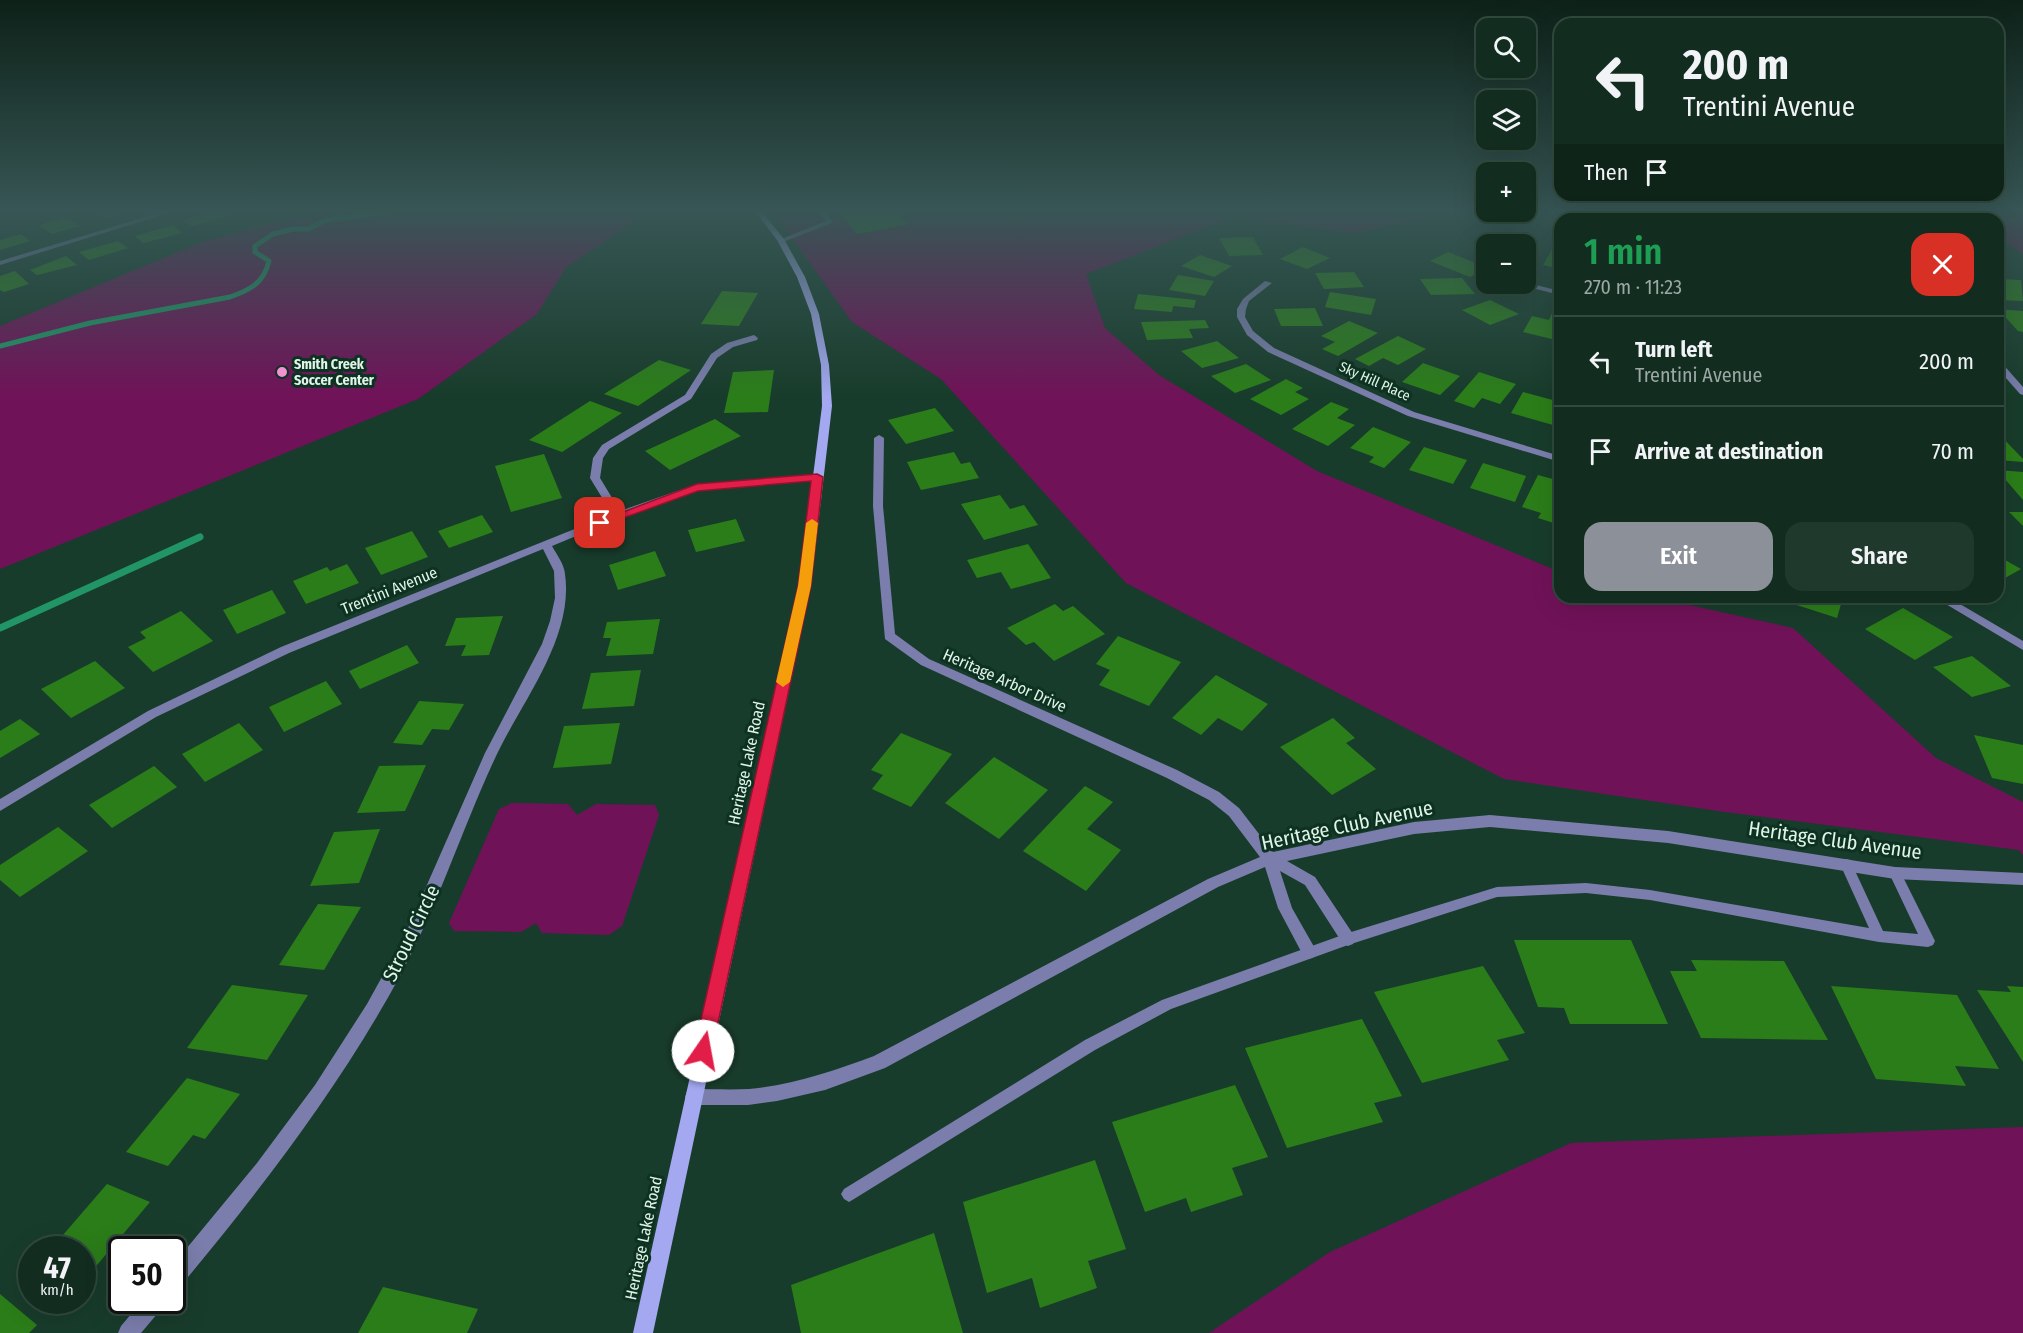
<!DOCTYPE html>
<html lang="en">
<head>
<meta charset="utf-8">
<style>
  :root { --surface:#122d20; --page:#1f392d; --text:#f1f3f6; --muted:#9ca8a5; --line:#31493e; --accent:#8c9099 }
  body { margin:0; font-family:"Fira Sans Condensed",sans-serif; background:var(--page); color:var(--text); height:100vh; display:flex; flex-direction:column; font-size:22px; white-space:nowrap }
  * { box-sizing:border-box; margin:0 }
  p { font-size:20px; color:var(--muted) }
  .icon { flex:none; width:33px; height:33px; fill:none; stroke:currentColor; stroke-width:2; stroke-linecap:round; stroke-linejoin:round }
  .map { position:relative; flex:1; overflow:hidden }
  .drawer { position:absolute; left:1554px; top:213px; width:450px; height:390px; display:flex; flex-direction:column; background:var(--surface); border-radius:18px; box-shadow:0 6px 24px #0002,0 0 0 2px var(--line) }
  .drawer>* { flex:none }
  .top-card { position:absolute; left:1554px; top:18px; width:450px; height:183px; border-radius:18px; box-shadow:0 6px 24px #0002,0 0 0 2px var(--line); background:#122d20; color:var(--text); overflow:hidden }
  .buttons { position:absolute; left:1476px; top:18px; display:grid; gap:12px }
  .buttons a { display:grid; place-items:center; width:60px; height:60px; border-radius:12px; background:var(--surface); box-shadow:0 6px 24px #0002,0 0 0 2px var(--line); font-size:30px }
  .speed { position:absolute; left:18px; top:1236px; display:flex; gap:12px; font-size:30px; font-weight:700; text-align:center }
  .speed>* { display:grid; place-content:center; width:78px; height:78px; border-radius:50%; background:var(--surface); box-shadow:0 6px 24px #0002,0 0 0 2px var(--line); line-height:1 }
  .speed small { font-size:15px; font-weight:400 }
  .speed .limit { border:3px solid #111; border-radius:9px; background:#fff; color:#111 }
  .pin { position:absolute; display:grid; place-items:center; width:51px; height:51px; color:#fff; margin:-26px; border-radius:12px; box-shadow:0 3px 9px #0006 }
  .me { position:absolute; width:66px; margin:-33px; rotate:12deg; stroke-linejoin:round; filter:drop-shadow(0 0 4px #0008) }
  .turn { display:flex; align-items:center; gap:21px; height:126px; padding:0 30px; font-size:27px }
  .turn .icon { width:78px; height:78px; stroke-width:2.5 }
  .turn b { display:block; font-size:42px; line-height:51px }
  .then { display:flex; align-items:center; height:57px; padding:0 30px; background:#0003; gap:12px; font-size:22px }
  .round { display:grid; place-items:center; flex:none; width:63px; height:63px; border-radius:18px; background:var(--page) }
  .head { display:flex; align-items:center; justify-content:space-between; height:102px; padding:0 30px }
  h1 { font-size:36px; font-weight:600; line-height:45px; color:#1e9e55 }
  .action { display:flex; gap:12px; margin-top:auto; padding:12px 30px }
  .action a { flex:1; height:69px; border-radius:18px; background:var(--accent); color:#fff; font-size:24px; font-weight:600; line-height:69px; text-align:center }
  .action a+a { background:var(--page); color:var(--text) }
  ul { padding:0; list-style:none }
  li { display:flex; align-items:center; gap:18px; height:90px; padding:0 30px; border-top:2px solid var(--line) }
  li div { flex:1 }
  li b { display:block; font-size:22px }
  li em { font-style:normal }
  .map>svg:first-child { display:block }
  .green { fill:#701258 }
  .lines { fill:none; stroke-linecap:round; stroke-linejoin:round }
  .stream-far1 { stroke:#229566; stroke-width:5 }
  .stream { stroke:#229566; stroke-width:7 }
  .building { fill:#2b7d19 }
  .lane { fill:#7b7eac; fill-rule:evenodd }
  .street { fill:#7b7eac; fill-rule:evenodd }
  .secondary { fill:#a3a8f0; fill-rule:evenodd }
  .route { fill:#e11d48; stroke:#92132f; stroke-width:1.5 }
  .slow { fill:#f59e0b }
  .poi-dot { fill:#f491d3; stroke:#0d3221; stroke-width:2 }
  .labels { text-anchor:middle; stroke-width:6; stroke-linejoin:round; paint-order:stroke }
  .far-poi-label { font-size:14px; font-weight:bold; fill:#e0f4e8; stroke:#0d3221; text-anchor:start }
  .far-street-label { font-size:14px; fill:#e0f4e8; stroke:#0d3221 }
  .street-label { font-size:16px; fill:#e0f4e8; stroke:#0d3221 }
  .near-street-label { font-size:20px; fill:#e0f4e8; stroke:#0d3221 }
</style>
</head>
<body>
<div class="map">
<svg width="2023" height="1333" viewBox="0 0 2023 1333">
  <rect width="100%" height="100%" fill="#183c2b"/>
  <g class="green">
    <polygon points="316,211 651,211 566,267 537,314 418,399 0,569 0,326 202,242"/>
    <polygon points="773,211 1463,211 1355,233 1233,217 1086,274 1105,328 1159,375 1317,471 1560,572 1560,597 1653,597 1793,628 1936,758 2023,802 2023,855 2019,850 1725,812 1504,779 1126,583 941,379 852,322"/>
    <polygon points="1956,211 2023,211 2023,254 1998,236 1998,219 1970,219"/>
    <polygon points="512,803 568,804 577,815 596,804 655,805 659,815 622,926 609,935 542,933 536,923 521,932 454,931 449,923 499,809"/>
    <polygon points="2023,1127 2023,1333 1209,1333 1330,1252 1571,1143"/>
  </g>
  <g class="lines">
    <path class="stream-far1" d="M0,346L90,323L230,297C250,290 264,283 269,261L255,252V246L273,234L293,229H308L326,220L392,211"/>
    <polyline class="stream" points="0,628 200,537"/>
  </g>
  <g class="building">
    <polygon points="101,211 132,211 107,219 94,213"/>
    <polygon points="211,211 229,216 193,226 181,221"/>
    <polygon points="852,211 896,211 909,224 857,234 839,213"/>
    <polygon points="1595,211 1627,213 1627,219 1595,219"/>
    <polygon points="67,217 80,226 52,234 39,225"/>
    <polygon points="173,225 182,233 143,243 135,236"/>
    <polygon points="21,234 30,241 0,250 0,240"/>
    <polygon points="1253,237 1263,255 1229,256 1219,238"/>
    <polygon points="118,241 128,248 89,260 79,252"/>
    <polygon points="1555,244 1560,245 1560,269 1543,265"/>
    <polygon points="1303,247 1330,258 1307,269 1280,259"/>
    <polygon points="1448,252 1486,267 1486,268 1470,277 1430,261"/>
    <polygon points="1200,255 1232,266 1214,277 1181,266"/>
    <polygon points="66,256 77,265 37,275 30,270"/>
    <polygon points="15,271 29,284 4,292 0,290 0,276"/>
    <polygon points="1354,272 1364,287 1324,289 1315,273"/>
    <polygon points="1178,275 1214,281 1205,296 1169,290"/>
    <polygon points="1462,278 1475,294 1431,295 1420,279"/>
    <polygon points="1998,279 2021,280 2023,301 1998,300"/>
    <polygon points="722,291 758,293 739,326 701,324"/>
    <polygon points="1330,292 1376,299 1371,315 1325,307"/>
    <polygon points="1138,294 1196,300 1194,308 1173,306 1172,312 1134,309"/>
    <polygon points="1490,300 1519,314 1490,325 1462,310"/>
    <polygon points="1315,308 1323,326 1281,326 1274,309"/>
    <polygon points="1998,309 2023,311 2023,332 2018,331"/>
    <polygon points="1553,311 1560,313 1560,341 1523,332 1532,316 1549,320"/>
    <polygon points="1205,320 1209,328 1189,329 1193,338 1147,340 1141,322"/>
    <polygon points="1349,321 1378,333 1338,356 1322,349 1335,342 1321,336"/>
    <polygon points="1398,336 1426,349 1398,365 1383,358 1369,366 1355,359"/>
    <polygon points="1217,341 1239,358 1202,368 1181,351"/>
    <polygon points="659,360 691,370 638,406 604,394"/>
    <polygon points="1423,363 1460,376 1440,395 1402,382"/>
    <polygon points="1246,364 1271,380 1235,393 1211,376"/>
    <polygon points="774,370 768,412 724,413 733,372"/>
    <polygon points="1479,372 1516,384 1500,404 1482,398 1474,408 1454,401"/>
    <polygon points="1286,379 1303,388 1295,392 1309,399 1281,415 1250,399"/>
    <polygon points="1523,392 1560,402 1560,412 1553,425 1511,413"/>
    <polygon points="590,401 622,413 562,452 529,440"/>
    <polygon points="1331,402 1349,409 1337,418 1355,425 1328,446 1292,429"/>
    <polygon points="935,408 954,431 906,444 888,420"/>
    <polygon points="715,419 741,436 670,470 645,451"/>
    <polygon points="1373,427 1411,442 1384,468 1369,462 1374,457 1350,448"/>
    <polygon points="1998,433 2023,459 2023,462 1998,460"/>
    <polygon points="1424,447 1467,460 1453,484 1409,470"/>
    <polygon points="954,452 961,464 970,462 979,478 921,490 907,462"/>
    <polygon points="544,454 562,498 511,512 495,466"/>
    <polygon points="1483,463 1526,476 1515,502 1470,488"/>
    <polygon points="1998,470 2023,472 2023,500 1998,471"/>
    <polygon points="1538,475 1560,481 1557,494 1560,495 1560,525 1538,518 1541,513 1522,507"/>
    <polygon points="1000,495 1010,509 1024,505 1038,525 984,540 961,504"/>
    <polygon points="2009,512 2023,512 2023,526"/>
    <polygon points="482,515 493,532 449,548 438,531"/>
    <polygon points="736,519 745,541 696,552 688,530"/>
    <polygon points="412,531 428,557 381,575 365,548"/>
    <polygon points="1028,544 1051,578 1011,589 1001,572 977,578 967,560"/>
    <polygon points="655,551 666,576 618,590 609,565"/>
    <polygon points="1998,556 2021,569 1998,582"/>
    <polygon points="347,564 359,583 306,604 293,581 327,567 330,571"/>
    <polygon points="272,590 286,613 237,634 223,610"/>
    <polygon points="1779,597 1843,597 1837,618 1778,599"/>
    <polygon points="1055,604 1063,611 1073,606 1105,634 1054,661 1034,642 1026,645 1007,628"/>
    <polygon points="1903,608 1953,637 1915,660 1865,629"/>
    <polygon points="181,611 213,641 153,672 128,647 146,638 140,632"/>
    <polygon points="503,616 489,655 461,656 466,645 445,646 456,618"/>
    <polygon points="660,619 653,654 606,656 611,638 603,638 607,622"/>
    <polygon points="1118,636 1181,662 1149,706 1099,685 1110,670 1096,664"/>
    <polygon points="407,645 419,663 360,689 349,671"/>
    <polygon points="1972,656 2011,686 1972,697 1933,667"/>
    <polygon points="95,661 125,688 71,718 41,689"/>
    <polygon points="641,670 634,706 582,709 591,673"/>
    <polygon points="1216,675 1268,704 1242,731 1218,718 1201,735 1172,718"/>
    <polygon points="326,681 342,704 284,732 269,707"/>
    <polygon points="419,701 464,704 449,730 432,729 422,745 393,743"/>
    <polygon points="1333,718 1355,738 1346,743 1376,769 1332,795 1280,747"/>
    <polygon points="20,719 40,734 0,758 0,731"/>
    <polygon points="239,723 263,750 205,782 182,754"/>
    <polygon points="620,723 611,764 553,768 564,726"/>
    <polygon points="901,733 952,754 911,807 872,789 883,775 871,770"/>
    <polygon points="1974,735 2023,745 2023,784 1992,778"/>
    <polygon points="994,757 1048,790 999,839 945,803"/>
    <polygon points="426,765 405,811 357,813 379,766"/>
    <polygon points="154,766 177,787 112,828 89,805"/>
    <polygon points="1085,786 1113,802 1087,829 1121,850 1086,891 1023,851"/>
    <polygon points="58,827 88,851 20,897 0,880 0,865"/>
    <polygon points="380,829 359,883 310,886 334,832"/>
    <polygon points="318,904 361,907 324,970 279,965"/>
    <polygon points="1514,940 1631,940 1668,1024 1570,1024 1564,1008 1538,1007"/>
    <polygon points="1691,960 1784,961 1828,1040 1701,1038 1670,971 1697,971"/>
    <polygon points="1483,966 1525,1033 1497,1040 1509,1060 1422,1083 1374,992"/>
    <polygon points="232,985 308,995 267,1060 187,1048"/>
    <polygon points="1831,986 1957,995 1999,1069 1955,1066 1966,1086 1876,1079"/>
    <polygon points="2007,986 2023,987 2023,1062 1977,990 2011,992"/>
    <polygon points="1362,1019 1402,1096 1374,1103 1383,1122 1287,1148 1245,1048"/>
    <polygon points="187,1078 240,1094 205,1139 193,1135 168,1166 126,1152"/>
    <polygon points="1235,1085 1268,1157 1232,1168 1243,1195 1191,1212 1186,1198 1145,1212 1112,1122"/>
    <polygon points="1095,1160 1126,1249 1088,1261 1097,1288 1040,1308 1032,1278 987,1293 963,1202"/>
    <polygon points="107,1184 150,1202 82,1283 82,1250 50,1250"/>
    <polygon points="934,1233 963,1333 801,1333 791,1285"/>
    <polygon points="383,1287 478,1309 467,1333 358,1333"/>
    <polygon points="0,1294 37,1325 29,1333 0,1333"/>
  </g>
  <g class="lines">
    <g class="lane">
      <polygon points="819,211 825,211 833,222 832,223 783,242 779,242 779,240 826,221"/>
      <polygon points="1846,859 1850,860 1883,931 1918,934 1889,873 1891,869 1895,868 1899,869 1935,941 1933,945 1928,947 1879,942 1650,900 1586,893 1497,897 1348,945 1171,1009 1095,1050 854,1199 849,1202 844,1199 841,1194 844,1189 1085,1040 1162,1000 1348,933 1497,887 1586,883 1650,890 1869,928 1840,864 1842,860"/>
    </g>
    <g class="street">
      <polygon points="165,211 175,211 0,265 0,261"/>
      <polygon points="1857,211 1864,211 1872,219 1864,219"/>
      <polygon points="1265,281 1272,283 1249,301 1246,309 1245,317 1253,331 1274,348 1414,412 1560,456 1560,462 1408,416 1268,352 1247,335 1237,317 1237,309 1243,299"/>
      <polygon points="1532,284 1560,291 1560,295 1532,288"/>
      <path d="M754,335L758,338L757,340L733,347L717,358L691,399L609,449L603,458L600,478L620,511L697,484L817,474L822,477L817,480L698,490L622,517L552,546C557,555 564,564 565,574C574,637 523,700 497,754C463,826 439,903 401,974C340,1087 261,1189 179,1288L172,1290V1266L257,1163L315,1085L367,1004L404,937L485,753L542,644L550,621L555,598L554,571L543,549L289,653L156,717L0,811V799L148,711L281,647L612,514L590,478L593,458L602,445L685,395L711,354L727,343Z"/>
      <polygon points="1998,361 2001,362 2023,387 2023,395 2020,394 1998,369"/>
      <path d="M879,435L884,438L883,506L895,634L929,659L1177,770L1219,792L1239,808L1273,852L1414,822L1490,815L1668,831L1895,867L2023,873V885L1895,879L1668,843L1490,827L1414,834L1287,861L1315,877L1353,934L1355,939L1353,944L1348,946L1343,944L1305,885L1280,871L1292,908L1317,952L1314,957L1309,959L1304,957L1278,908L1265,867L1218,887L885,1068L825,1090L777,1101L748,1105H693L687,1103L685,1097L687,1091L693,1089C711,1089 730,1090 749,1089C792,1085 834,1071 874,1056L1208,879L1260,857L1229,816L1209,800L1167,778L921,665L885,639L873,506L874,438Z"/>
      <polygon points="1934,597 1948,597 2023,641 2023,650"/>
      <polygon points="143,1300 165,1300 163,1307 141,1333 118,1333 121,1326"/>
    </g>
    <polygon class="secondary" points="755,211 761,211 784,239 805,277 819,314 829,365 832,406 811,586 653,1333 633,1333 799,586 822,406 821,365 811,314 797,277 777,240"/>
  </g>
  <linearGradient id="sky" x2="0" y2="1"><stop stop-color="#0d2118"/><stop offset="0.53" stop-color="#375655"/><stop offset="1" stop-color="#375655" stop-opacity="0"/></linearGradient>
  <rect width="2023" height="397" fill="url(#sky)"/>
  <polygon class="route" points="817,474 823,477 811,586 712,1051 709,1057 703,1060 696,1057 694,1051 798,586 811,481 698,491 604,525 594,523 697,484"/>
  <polygon class="slow" points="812,519 818,523 811,586 790,682 783,687 776,682 798,586 806,523"/>
  <circle class="poi-dot" cx="282" cy="372" r="6"/>
  <g class="labels">
    <g class="far-poi-label">
      <text x="294" y="369">Smith Creek<tspan x="294" dy="16">Soccer Center</tspan></text>
    </g>
    <g class="far-street-label">
      <text transform="translate(1375 381) rotate(24)" y="5">Sky Hill Place</text>
    </g>
    <g class="street-label">
      <text transform="translate(389 590) rotate(-22)" y="6">Trentini Avenue</text>
      <text transform="translate(1005 680) rotate(24)" y="6">Heritage Arbor Drive</text>
      <text transform="translate(746 763) rotate(-78)" y="6">Heritage Lake Road</text>
      <text transform="translate(643 1238) rotate(-78)" y="6">Heritage Lake Road</text>
    </g>
    <g class="near-street-label">
      <text transform="translate(1347 825) rotate(-12)" y="7">Heritage Club Avenue</text>
      <text transform="translate(1835 840) rotate(8)" y="7">Heritage Club Avenue</text>
      <text transform="translate(411 933) rotate(-64)" y="7">Stroud Circle</text>
    </g>
  </g>
</svg>
<div class="buttons">
<a><svg class="icon" aria-label="search" viewBox="0 0 24 24"><circle cx="10" cy="10" r="6"/><path d="M15 15l6 6"/></svg></a>
<a><svg class="icon" aria-label="layers" viewBox="0 0 24 24"><path d="M12 4l9 5-9 5-9-5zM3 14l9 5 9-5"/></svg></a>
<a>+</a>
<a>−</a>
</div>
<div class="speed"><div>47<small>km/h</small></div><div class="limit">50</div></div>
<div class="pin" style="left:600px;top:523px;background:#d93025"><svg class="icon" aria-label="arrive" viewBox="0 0 24 24"><path d="M6 21V4h12l-3 4 3 4H6"/></svg></div>
<svg class="me" style="left:703px;top:1051px" viewBox="-20 -20 40 40"><circle r="19" fill="#fff"/><path d="M0-13L10 11 0 6-10 11z" fill="#e11d48"/></svg>
<div class="top-card">
<div class="turn"><svg class="icon" aria-label="left" viewBox="0 0 24 24"><path d="M17 20v-9H6M10 6l-5 5 5 5"/></svg><div><b>200 m</b>Trentini Avenue</div></div>
<div class="then">Then<svg class="icon" aria-label="arrive" viewBox="0 0 24 24"><path d="M6 21V4h12l-3 4 3 4H6"/></svg></div>
</div>
<section class="drawer">
<div class="head"><div><h1>1 min</h1><p>270 m · 11:23</p></div><a class="round" style="background:#d93025;color:#fff"><svg class="icon" aria-label="close" viewBox="0 0 24 24"><path d="M6 6l12 12M18 6L6 18"/></svg></a></div>
<ul>
<li><svg class="icon" aria-label="left" viewBox="0 0 24 24"><path d="M17 20v-9H6M10 6l-5 5 5 5"/></svg><div><b>Turn left</b><p>Trentini Avenue</p></div><em>200 m</em></li>
<li><svg class="icon" aria-label="arrive" viewBox="0 0 24 24"><path d="M6 21V4h12l-3 4 3 4H6"/></svg><div><b>Arrive at destination</b></div><em>70 m</em></li>
</ul>
<div class="action"><a>Exit</a><a>Share</a></div>
</section>
</div>
</body>
</html>
